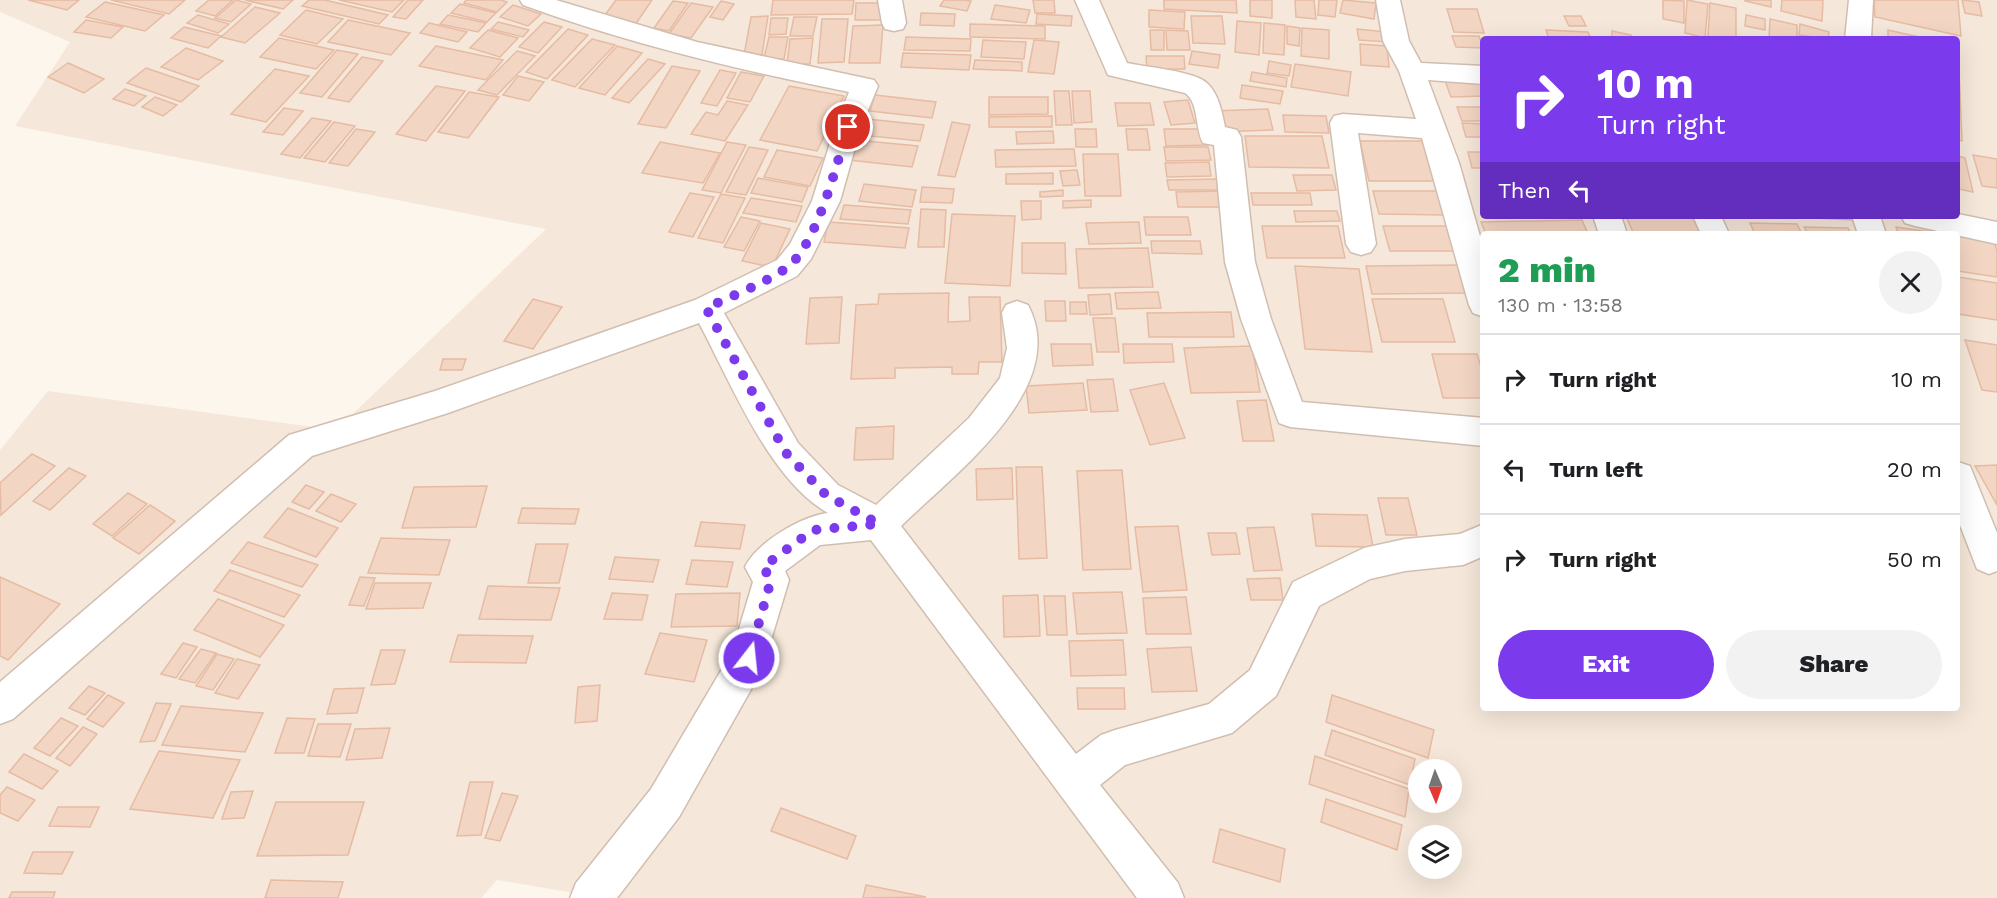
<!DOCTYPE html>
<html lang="en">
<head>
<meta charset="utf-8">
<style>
  :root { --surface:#fff; --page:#f2f2f2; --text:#202124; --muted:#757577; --line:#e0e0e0; --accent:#7c3aed }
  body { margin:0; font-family:"Work Sans",sans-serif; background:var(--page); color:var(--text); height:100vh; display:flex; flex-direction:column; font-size:22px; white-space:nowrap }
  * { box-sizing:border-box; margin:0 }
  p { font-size:20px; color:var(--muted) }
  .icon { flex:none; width:33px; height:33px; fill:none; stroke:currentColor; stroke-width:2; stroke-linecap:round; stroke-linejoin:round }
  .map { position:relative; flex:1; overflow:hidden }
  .panel { position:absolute; left:1480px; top:231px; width:480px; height:480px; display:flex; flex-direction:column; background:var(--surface); border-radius:6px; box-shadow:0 6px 24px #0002 }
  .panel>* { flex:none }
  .top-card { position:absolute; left:1480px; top:36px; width:480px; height:183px; border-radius:6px; box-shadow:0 6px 24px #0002; background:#7c3aed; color:#fff; overflow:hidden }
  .needle { width:39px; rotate:178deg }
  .controls { position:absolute; left:1408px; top:759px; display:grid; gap:12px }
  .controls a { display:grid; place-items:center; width:54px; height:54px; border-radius:50%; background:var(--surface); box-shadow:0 6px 24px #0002; font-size:30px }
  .pin { position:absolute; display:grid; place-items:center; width:51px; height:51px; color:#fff; margin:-26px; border:3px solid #fff; border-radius:50%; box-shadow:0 2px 6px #0007 }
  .me { position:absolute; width:66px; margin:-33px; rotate:16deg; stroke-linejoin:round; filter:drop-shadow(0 0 4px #0008) }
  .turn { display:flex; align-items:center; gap:21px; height:126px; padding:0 18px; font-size:27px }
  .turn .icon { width:78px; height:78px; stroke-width:2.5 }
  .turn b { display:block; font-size:42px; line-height:51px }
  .then { display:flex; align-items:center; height:57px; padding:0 18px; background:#0003; gap:12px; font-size:22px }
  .round { display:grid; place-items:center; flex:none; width:63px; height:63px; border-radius:32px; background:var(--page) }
  .summary { display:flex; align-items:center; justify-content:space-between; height:102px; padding:0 18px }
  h1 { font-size:36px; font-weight:800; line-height:45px; color:#1e9e55 }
  .button { display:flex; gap:12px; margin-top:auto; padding:12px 18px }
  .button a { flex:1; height:69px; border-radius:36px; background:var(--accent); color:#fff; font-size:24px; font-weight:800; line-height:69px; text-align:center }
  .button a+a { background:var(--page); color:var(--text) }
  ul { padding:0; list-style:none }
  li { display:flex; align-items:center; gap:18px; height:90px; padding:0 18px; border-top:2px solid var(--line) }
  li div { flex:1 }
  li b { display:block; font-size:22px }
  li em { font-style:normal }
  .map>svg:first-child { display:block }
  .residential { fill:#f5e8da; fill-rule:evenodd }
  .building { fill:#f3d5c3; stroke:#e6bba3; stroke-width:1.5 }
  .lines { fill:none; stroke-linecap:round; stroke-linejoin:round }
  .street-casing { stroke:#d1beb0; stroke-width:3 }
  .street { fill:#fff; fill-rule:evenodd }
  .route { stroke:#7c3aed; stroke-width:10; stroke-dasharray:0 18 }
</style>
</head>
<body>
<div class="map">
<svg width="1997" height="898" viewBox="0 0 1997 898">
  <rect width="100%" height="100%" fill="#fdf6ec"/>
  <path class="residential" d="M0,0H1997V898H603L497,880L481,898H0V450L48,391L336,430L546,229L15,126L70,42L0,12ZM1484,39H1958V216H1484ZM1484,234H1958V708H1484ZM1419,770H1452V802H1419ZM1419,836H1452V868H1419Z"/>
  <g class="building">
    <polygon points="28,0 79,0 67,10"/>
    <polygon points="111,0 185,0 169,14"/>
    <polygon points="209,0 233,0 215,16 196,11"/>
    <polygon points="236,0 251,4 231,22 215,18"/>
    <polygon points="245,0 293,0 283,9"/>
    <polygon points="309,0 325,0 388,15 379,24 302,6"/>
    <polygon points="339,0 404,0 392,12"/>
    <polygon points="408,0 423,0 406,19 393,17"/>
    <polygon points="466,0 501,0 507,2 497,12 464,3"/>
    <polygon points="616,0 652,0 635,25 602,19"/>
    <polygon points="773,0 854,0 852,14 771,15"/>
    <polygon points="944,0 964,0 971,1 967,11 940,6"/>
    <polygon points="1033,0 1054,0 1055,13 1035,13"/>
    <polygon points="1164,0 1236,0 1237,13 1164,9"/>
    <polygon points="1250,0 1272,0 1272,18 1250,16"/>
    <polygon points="1295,0 1314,0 1316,19 1296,17"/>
    <polygon points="1319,0 1337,0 1335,17 1318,15"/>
    <polygon points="1343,0 1376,3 1374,19 1340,13"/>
    <polygon points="1663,0 1684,1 1684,23 1663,19"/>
    <polygon points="1687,0 1708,4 1705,38 1685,33"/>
    <polygon points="1745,0 1771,0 1771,7 1745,1"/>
    <polygon points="1782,0 1823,0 1822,21 1781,11"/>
    <polygon points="1874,0 1958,0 1961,36 1875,17"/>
    <polygon points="1962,0 1979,2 1982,16 1965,13"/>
    <polygon points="673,1 688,3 669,31 654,28"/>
    <polygon points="721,1 734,4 723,20 710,17"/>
    <polygon points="105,2 164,15 145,31 86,17"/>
    <polygon points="691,3 713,7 691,38 669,34"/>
    <polygon points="856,3 887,3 885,20 855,20"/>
    <polygon points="1710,3 1736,8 1736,39 1708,37"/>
    <polygon points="460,4 496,13 487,22 451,13"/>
    <polygon points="513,5 541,14 528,26 500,17"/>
    <polygon points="995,5 1030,10 1026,23 991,19"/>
    <polygon points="255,7 280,13 245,43 221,37"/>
    <polygon points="1447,9 1477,9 1484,33 1454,32"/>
    <polygon points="306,10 343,19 317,44 280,35"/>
    <polygon points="1149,10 1185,12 1184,29 1149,27"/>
    <polygon points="921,13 955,14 954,26 920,25"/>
    <polygon points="1037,14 1072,16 1071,26 1036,24"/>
    <polygon points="198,15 229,24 218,33 187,23"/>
    <polygon points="448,15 486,23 478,32 440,24"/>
    <polygon points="1746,15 1765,19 1765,30 1745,26"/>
    <polygon points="768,16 762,55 744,55 751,17"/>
    <polygon points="1191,16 1222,16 1225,44 1193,43"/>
    <polygon points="1564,16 1581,16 1586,26 1569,26"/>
    <polygon points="794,17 817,17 813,36 790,36"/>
    <polygon points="771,18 788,18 786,34 769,35"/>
    <polygon points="822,19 848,19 844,62 818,63"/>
    <polygon points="1770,19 1797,25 1797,39 1769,39"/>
    <polygon points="86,20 123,27 111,38 74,32"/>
    <polygon points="348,20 410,33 391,55 328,42"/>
    <polygon points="1237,21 1261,23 1259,55 1235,52"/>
    <polygon points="498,22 529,30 523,37 491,29"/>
    <polygon points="544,22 562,27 538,53 519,47"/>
    <polygon points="429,23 467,32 458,42 420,33"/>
    <polygon points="1264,23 1285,25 1284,55 1263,53"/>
    <polygon points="970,24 1045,26 1045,39 970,37"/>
    <polygon points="1800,24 1829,32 1828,39 1799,35"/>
    <polygon points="883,25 880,63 849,63 853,26"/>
    <polygon points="1287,26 1300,28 1299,46 1287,44"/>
    <polygon points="184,27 221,36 208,48 171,38"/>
    <polygon points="1302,28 1329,30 1329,59 1301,56"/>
    <polygon points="568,29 588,35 547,79 526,72"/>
    <polygon points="1357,29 1386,32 1388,42 1359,40"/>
    <polygon points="488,30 518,38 500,57 470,48"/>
    <polygon points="1150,30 1164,30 1164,50 1151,50"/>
    <polygon points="1166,30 1188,31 1190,50 1167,50"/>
    <polygon points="1546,30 1588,32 1591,39 1549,39"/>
    <polygon points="1888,30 1928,39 1888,39"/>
    <polygon points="1612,31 1631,35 1631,39 1612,39"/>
    <polygon points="1452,36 1479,36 1483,48 1456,47"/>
    <polygon points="769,37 788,37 784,59 764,58"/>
    <polygon points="906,37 971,39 970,51 904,50"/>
    <polygon points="279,38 334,50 316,69 260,57"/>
    <polygon points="813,38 810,64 787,64 790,39"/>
    <polygon points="592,39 615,45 575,87 552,80"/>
    <polygon points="983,40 1026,42 1024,59 981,57"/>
    <polygon points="1034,40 1059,42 1054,74 1028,72"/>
    <polygon points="1360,44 1387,46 1389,67 1361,65"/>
    <polygon points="436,46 503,60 486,80 419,66"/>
    <polygon points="617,46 642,53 605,95 579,88"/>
    <polygon points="1958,46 1962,141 1958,140"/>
    <polygon points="186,48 223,61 198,80 161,67"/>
    <polygon points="337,50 358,54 322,97 300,93"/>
    <polygon points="517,51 535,56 497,95 478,90"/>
    <polygon points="1192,51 1220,55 1218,68 1189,64"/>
    <polygon points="903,53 971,55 969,70 901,67"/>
    <polygon points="1146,56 1184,56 1185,69 1147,69"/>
    <polygon points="362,57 383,61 349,102 328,98"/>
    <polygon points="648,59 665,64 629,103 612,98"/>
    <polygon points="975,60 1022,62 1022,71 973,69"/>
    <polygon points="1269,61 1291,65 1289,76 1267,73"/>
    <polygon points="68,63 104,79 84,93 48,77"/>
    <polygon points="1295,64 1351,72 1348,96 1291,87"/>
    <polygon points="672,66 700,71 666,128 638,124"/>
    <polygon points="146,68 199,86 181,102 127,83"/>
    <polygon points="275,69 309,76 266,122 231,114"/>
    <polygon points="720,70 736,73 717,106 701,103"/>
    <polygon points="741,72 764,76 750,102 727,98"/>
    <polygon points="1252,72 1287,78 1286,87 1250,81"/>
    <polygon points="518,76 544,82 529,101 503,95"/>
    <polygon points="1484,77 1484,96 1451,97 1444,78"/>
    <polygon points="1242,85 1283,91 1280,104 1240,98"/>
    <polygon points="436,86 465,91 426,141 396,134"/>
    <polygon points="789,86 844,96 817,151 760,140"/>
    <polygon points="125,89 146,96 134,106 113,99"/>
    <polygon points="1054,91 1069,91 1072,125 1056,125"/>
    <polygon points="1072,91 1090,91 1092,122 1074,123"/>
    <polygon points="469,92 499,97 468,138 438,132"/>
    <polygon points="875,95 936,102 932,118 870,111"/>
    <polygon points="155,97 177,105 163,116 142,107"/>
    <polygon points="989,97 1048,97 1048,114 989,115"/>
    <polygon points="1188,100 1195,123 1171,125 1164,102"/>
    <polygon points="727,101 748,105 725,141 691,134 706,112 718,115"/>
    <polygon points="1115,103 1150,103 1154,125 1118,126"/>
    <polygon points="1457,107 1484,107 1484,121 1462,121"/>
    <polygon points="284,108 303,111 283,135 263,132"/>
    <polygon points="1268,109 1273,130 1217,132 1213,111"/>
    <polygon points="1283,115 1326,116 1329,133 1285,132"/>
    <polygon points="1052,116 1052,127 989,127 989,117"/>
    <polygon points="312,118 331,121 300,158 281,154"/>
    <polygon points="867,119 924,125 920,141 861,135"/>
    <polygon points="334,122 355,126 325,162 304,158"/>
    <polygon points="952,122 970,125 955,177 938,175"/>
    <polygon points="1462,123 1484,124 1484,137 1466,137"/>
    <polygon points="356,129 375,132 348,166 329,163"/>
    <polygon points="1075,129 1096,129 1097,147 1076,147"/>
    <polygon points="1126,129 1147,129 1150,150 1128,150"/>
    <polygon points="1164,129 1204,129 1208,145 1166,146"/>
    <polygon points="1053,131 1054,143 1017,144 1016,132"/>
    <polygon points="1245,136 1322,136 1329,168 1249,167"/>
    <polygon points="855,140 918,146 912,167 849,160"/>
    <polygon points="1360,141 1428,141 1440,181 1369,181"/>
    <polygon points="660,142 720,153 703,183 642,173"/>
    <polygon points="727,142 746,145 721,193 702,190"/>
    <polygon points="749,147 768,150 746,195 726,192"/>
    <polygon points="1164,147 1208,147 1211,160 1166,161"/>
    <polygon points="1074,149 1076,166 996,167 995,150"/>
    <polygon points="777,150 823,158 810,186 764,177"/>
    <polygon points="1468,152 1484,152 1484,168 1472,168"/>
    <polygon points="1083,154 1118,154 1121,196 1085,196"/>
    <polygon points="1973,155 1997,159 1997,188 1982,186"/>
    <polygon points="1958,156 1965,158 1973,192 1958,189"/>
    <polygon points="1209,162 1211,176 1167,177 1165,163"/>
    <polygon points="1077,170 1080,185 1063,186 1060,171"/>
    <polygon points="1053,173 1053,184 1006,184 1006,174"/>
    <polygon points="1293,175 1332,175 1336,190 1297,191"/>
    <polygon points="758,178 808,187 802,202 751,193"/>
    <polygon points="1221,179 1223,190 1169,190 1167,180"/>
    <polygon points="864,184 916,190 912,207 859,201"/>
    <polygon points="922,187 954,189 952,203 920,202"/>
    <polygon points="1063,190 1063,196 1040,197 1040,192"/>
    <polygon points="1222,191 1224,207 1178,207 1176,192"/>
    <polygon points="1373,191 1437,191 1444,215 1379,214"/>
    <polygon points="690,193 714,197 693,237 669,232"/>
    <polygon points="1251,193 1310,193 1312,205 1253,205"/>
    <polygon points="721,194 745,198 723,243 698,238"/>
    <polygon points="751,198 802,206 796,222 743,213"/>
    <polygon points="1091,200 1091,207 1063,208 1063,201"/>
    <polygon points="1021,201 1041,201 1041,219 1022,220"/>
    <polygon points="844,205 911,210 908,224 840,219"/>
    <polygon points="921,209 946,210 944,247 918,247"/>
    <polygon points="1294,211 1337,211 1340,221 1296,222"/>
    <polygon points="952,214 1015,216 1010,286 945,283"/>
    <polygon points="1626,216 1701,216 1709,233 1633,232"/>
    <polygon points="1795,216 1852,216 1854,220 1795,217"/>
    <polygon points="741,217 760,221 744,251 724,247"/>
    <polygon points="1144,217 1188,217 1191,235 1146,235"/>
    <polygon points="1582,220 1588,234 1486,234 1481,222"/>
    <polygon points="828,222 909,228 905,248 824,242"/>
    <polygon points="1139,222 1141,243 1089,244 1086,223"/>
    <polygon points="761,223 790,229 772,267 742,261"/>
    <polygon points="1750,223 1797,224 1802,234 1755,234"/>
    <polygon points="1262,226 1338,226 1345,258 1267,258"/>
    <polygon points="1383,226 1447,226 1455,251 1390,251"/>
    <polygon points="1804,227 1848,228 1851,234 1808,234"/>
    <polygon points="1896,227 1944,234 1898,234"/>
    <polygon points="1958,236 1994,242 1997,250 1997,277 1958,271"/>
    <polygon points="1151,241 1200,241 1202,254 1152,253"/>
    <polygon points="1022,243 1065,243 1066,274 1022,273"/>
    <polygon points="1148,248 1153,287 1079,288 1076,249"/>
    <polygon points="1461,265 1470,293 1372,294 1366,266"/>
    <polygon points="1295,266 1359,269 1372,352 1305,349"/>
    <polygon points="1958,277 1997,283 1997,320 1958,314"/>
    <polygon points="1158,292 1161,308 1117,309 1115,293"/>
    <polygon points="949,293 948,322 970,321 969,297 1000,297 1002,362 979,362 978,374 952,374 952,367 895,368 895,378 851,379 856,305 878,304 879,294"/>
    <polygon points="1110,294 1112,314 1090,315 1088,295"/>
    <polygon points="842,297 839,343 806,344 810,298"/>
    <polygon points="533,299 562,307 533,349 504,341"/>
    <polygon points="1372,299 1443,299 1455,342 1382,342"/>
    <polygon points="1045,301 1065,301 1066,321 1046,321"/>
    <polygon points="1070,302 1086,302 1087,314 1070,314"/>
    <polygon points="1231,312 1234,337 1149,337 1147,313"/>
    <polygon points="1093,318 1115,318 1119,352 1097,352"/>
    <polygon points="1965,340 1997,345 1997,392 1982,390"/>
    <polygon points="1051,344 1091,344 1093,365 1053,366"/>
    <polygon points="1123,344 1172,344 1174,362 1124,363"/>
    <polygon points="1252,346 1260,392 1191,393 1184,348"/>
    <polygon points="1432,354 1477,354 1484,377 1484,398 1443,398"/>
    <polygon points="443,359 466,359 462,370 440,370"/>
    <polygon points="1113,379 1118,411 1091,412 1087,380"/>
    <polygon points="1083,383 1087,410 1029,413 1026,386"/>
    <polygon points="1164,383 1185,438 1150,445 1130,390"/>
    <polygon points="1266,400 1274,441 1243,441 1237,401"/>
    <polygon points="894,426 893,459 854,460 856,428"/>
    <polygon points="32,454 55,466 1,515 0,483"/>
    <polygon points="1997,465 1997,505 1975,466"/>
    <polygon points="1016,467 1042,467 1047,558 1019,559"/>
    <polygon points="69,468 86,476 50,510 33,501"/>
    <polygon points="1012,468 1013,499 977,500 976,469"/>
    <polygon points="1122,470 1131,569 1083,570 1077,471"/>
    <polygon points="306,485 324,492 309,509 292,502"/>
    <polygon points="487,486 476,527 402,528 414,487"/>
    <polygon points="128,493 147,504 112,536 93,524"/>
    <polygon points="331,494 356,504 341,522 316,511"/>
    <polygon points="1378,498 1408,498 1417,535 1386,535"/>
    <polygon points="150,505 175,521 139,554 113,538"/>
    <polygon points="288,508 338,528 316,557 264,537"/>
    <polygon points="522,508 579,509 575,524 518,523"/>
    <polygon points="1312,514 1367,515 1373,547 1316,546"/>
    <polygon points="701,522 745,525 740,549 695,546"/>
    <polygon points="1178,526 1187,590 1143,592 1135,527"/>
    <polygon points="1274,527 1282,570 1254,571 1247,528"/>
    <polygon points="1208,533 1236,533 1240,554 1212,555"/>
    <polygon points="381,538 450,540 439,575 368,573"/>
    <polygon points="248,542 318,565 302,587 231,563"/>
    <polygon points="536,544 568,544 559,583 528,583"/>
    <polygon points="615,557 659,560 653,582 609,579"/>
    <polygon points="692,560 733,562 727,587 686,584"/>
    <polygon points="230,570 300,595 284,617 214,591"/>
    <polygon points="0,577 60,604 8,660 0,656"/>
    <polygon points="360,577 375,578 364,606 349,605"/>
    <polygon points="1280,578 1283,600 1251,600 1247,579"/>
    <polygon points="375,583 431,583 423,608 366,609"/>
    <polygon points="488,586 560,588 551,620 479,619"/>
    <polygon points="1122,592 1127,633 1077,634 1073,593"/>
    <polygon points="612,593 648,595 642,620 604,619"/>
    <polygon points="740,593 737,626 671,627 676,594"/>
    <polygon points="1038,595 1040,636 1004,637 1003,596"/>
    <polygon points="1044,596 1065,596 1067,635 1047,635"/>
    <polygon points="1186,597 1191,634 1146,634 1143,598"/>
    <polygon points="218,599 284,625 260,657 194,630"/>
    <polygon points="660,633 707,640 694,682 645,674"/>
    <polygon points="458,635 533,636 526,663 450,662"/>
    <polygon points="1123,640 1126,675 1071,676 1069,641"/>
    <polygon points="183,643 197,647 176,678 161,674"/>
    <polygon points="1191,647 1197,691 1152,692 1147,649"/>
    <polygon points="201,649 216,653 195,683 179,679"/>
    <polygon points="381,650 405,650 395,684 371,685"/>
    <polygon points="217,654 234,659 213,690 196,686"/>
    <polygon points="237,659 260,665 238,699 215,693"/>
    <polygon points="600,685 597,721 575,723 578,687"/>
    <polygon points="89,686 105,693 85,715 69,708"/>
    <polygon points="364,688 357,713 327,714 334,689"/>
    <polygon points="1077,688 1124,688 1125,709 1078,709"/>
    <polygon points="108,695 124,703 103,727 87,719"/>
    <polygon points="1332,695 1434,730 1428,758 1326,722"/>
    <polygon points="156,703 171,704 155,741 140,742"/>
    <polygon points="181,706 263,713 245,752 162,745"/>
    <polygon points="61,718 78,726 50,756 34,748"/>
    <polygon points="287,718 315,719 304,753 275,753"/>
    <polygon points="318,724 351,724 340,757 308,756"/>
    <polygon points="83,727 97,734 70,766 56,758"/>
    <polygon points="390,728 382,758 346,760 355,729"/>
    <polygon points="1332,730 1415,759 1410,785 1325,755"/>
    <polygon points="159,751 240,760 213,818 130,809"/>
    <polygon points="24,754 58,771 42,789 9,772"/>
    <polygon points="1315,756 1409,789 1405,817 1309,784"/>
    <polygon points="470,782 493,782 481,835 457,836"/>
    <polygon points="7,787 35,800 18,821 0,813 0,795"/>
    <polygon points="253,791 244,818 222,819 231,792"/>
    <polygon points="502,793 518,796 500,841 485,838"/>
    <polygon points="1326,799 1402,825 1397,850 1321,822"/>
    <polygon points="276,802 364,802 348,855 257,856"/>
    <polygon points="58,807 99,807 90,827 49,826"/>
    <polygon points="781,808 856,836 847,859 771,831"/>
    <polygon points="1220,829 1285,849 1280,882 1213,862"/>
    <polygon points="33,852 73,852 62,874 24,873"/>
    <polygon points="271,880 343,882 338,898 265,898"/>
    <polygon points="866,885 926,897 863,898"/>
    <polygon points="12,892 55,892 53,898 9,898"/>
  </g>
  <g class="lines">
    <defs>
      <g id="street">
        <path d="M520,0H556L697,42L874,80L878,86L861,127L840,201L811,259L797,276L724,313L798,443L838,485L876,505L969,418L1000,378L1007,348L1002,313L1006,305L1017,301L1028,305C1072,388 953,475 901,526L1076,754L1101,735L1115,730L1209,704L1250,670L1293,582L1364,548L1405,539L1460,534L1484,524V556L1463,565L1405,571L1370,579L1319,606L1276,696L1232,733L1125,765L1100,785L1178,883L1184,898H1137L871,540L820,545L785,571L789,580L762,670L679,817L617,898H570L576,883L651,789L732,652L753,582L745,567C757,542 802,516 828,513C770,481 730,381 699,323L448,413L312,456L13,719L0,724V682L289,435L435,391L695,300L777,260L790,244L812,201L835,127L849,92C739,70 630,44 523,5Z"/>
        <polygon points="878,0 902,0 906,23 903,29 894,31 885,29 882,23"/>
        <path d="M1075,0H1099L1127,63C1145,67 1196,71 1208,84C1219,95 1222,113 1225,127L1237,130L1241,137L1255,262L1271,319L1302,402L1484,418V446L1290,427L1279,423L1241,319L1225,262L1214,145L1203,143C1195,129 1199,102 1185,93L1108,75Z"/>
        <polygon points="1376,0 1400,0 1409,41 1421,63 1484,66 1484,84 1428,80 1459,163 1484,250 1484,317 1473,313 1469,305 1422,138 1358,133 1376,244 1371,252 1361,255 1351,252 1346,244 1330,123 1334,116 1343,114 1416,119 1399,71 1383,41"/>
        <polygon points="1849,0 1873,0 1871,39 1845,39"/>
        <polygon points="1958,214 1997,222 1997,244 1915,226 1905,223 1901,216"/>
        <polygon points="1593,216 1621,216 1627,234 1599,234"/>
        <polygon points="1693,216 1721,216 1729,234 1701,234"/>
        <polygon points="1852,216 1880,216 1886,234 1858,234"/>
        <polygon points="1958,462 1970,466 1997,533 1997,571 1989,574 1977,569 1958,520"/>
      </g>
    </defs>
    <use href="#street" class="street-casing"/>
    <use href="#street" class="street"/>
  </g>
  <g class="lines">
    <path class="route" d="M749,658L771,580L763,567L813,530L879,524L826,495L786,453L706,308C732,296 761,285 785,269C816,249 837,163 848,127"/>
  </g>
</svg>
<div class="controls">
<a><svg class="needle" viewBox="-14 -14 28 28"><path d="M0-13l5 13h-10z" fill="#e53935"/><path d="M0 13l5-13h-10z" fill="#757577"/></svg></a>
<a><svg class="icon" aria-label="layers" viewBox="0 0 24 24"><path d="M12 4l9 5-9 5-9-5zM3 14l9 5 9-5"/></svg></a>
</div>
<div class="pin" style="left:848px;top:127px;background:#d93025"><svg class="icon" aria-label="arrive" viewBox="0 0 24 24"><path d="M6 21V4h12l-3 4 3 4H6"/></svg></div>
<svg class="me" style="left:749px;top:658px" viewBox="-20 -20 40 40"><circle r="17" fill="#7c3aed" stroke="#fff" stroke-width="3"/><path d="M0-11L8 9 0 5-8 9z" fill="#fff"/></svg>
<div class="top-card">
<div class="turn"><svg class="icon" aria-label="right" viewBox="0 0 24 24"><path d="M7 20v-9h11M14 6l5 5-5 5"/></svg><div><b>10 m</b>Turn right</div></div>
<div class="then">Then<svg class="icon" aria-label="left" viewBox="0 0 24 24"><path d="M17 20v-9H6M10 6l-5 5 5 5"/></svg></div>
</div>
<section class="panel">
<div class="summary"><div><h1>2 min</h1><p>130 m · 13:58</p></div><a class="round"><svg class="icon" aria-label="close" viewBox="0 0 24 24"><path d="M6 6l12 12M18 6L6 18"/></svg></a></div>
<ul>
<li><svg class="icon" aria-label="right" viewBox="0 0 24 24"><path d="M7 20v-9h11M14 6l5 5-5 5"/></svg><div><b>Turn right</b></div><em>10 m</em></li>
<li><svg class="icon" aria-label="left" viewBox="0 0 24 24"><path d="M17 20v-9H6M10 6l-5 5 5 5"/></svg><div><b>Turn left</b></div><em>20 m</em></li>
<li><svg class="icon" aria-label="right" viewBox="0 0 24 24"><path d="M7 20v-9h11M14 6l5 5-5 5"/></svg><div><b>Turn right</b></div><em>50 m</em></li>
</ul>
<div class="button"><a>Exit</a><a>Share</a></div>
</section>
</div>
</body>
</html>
